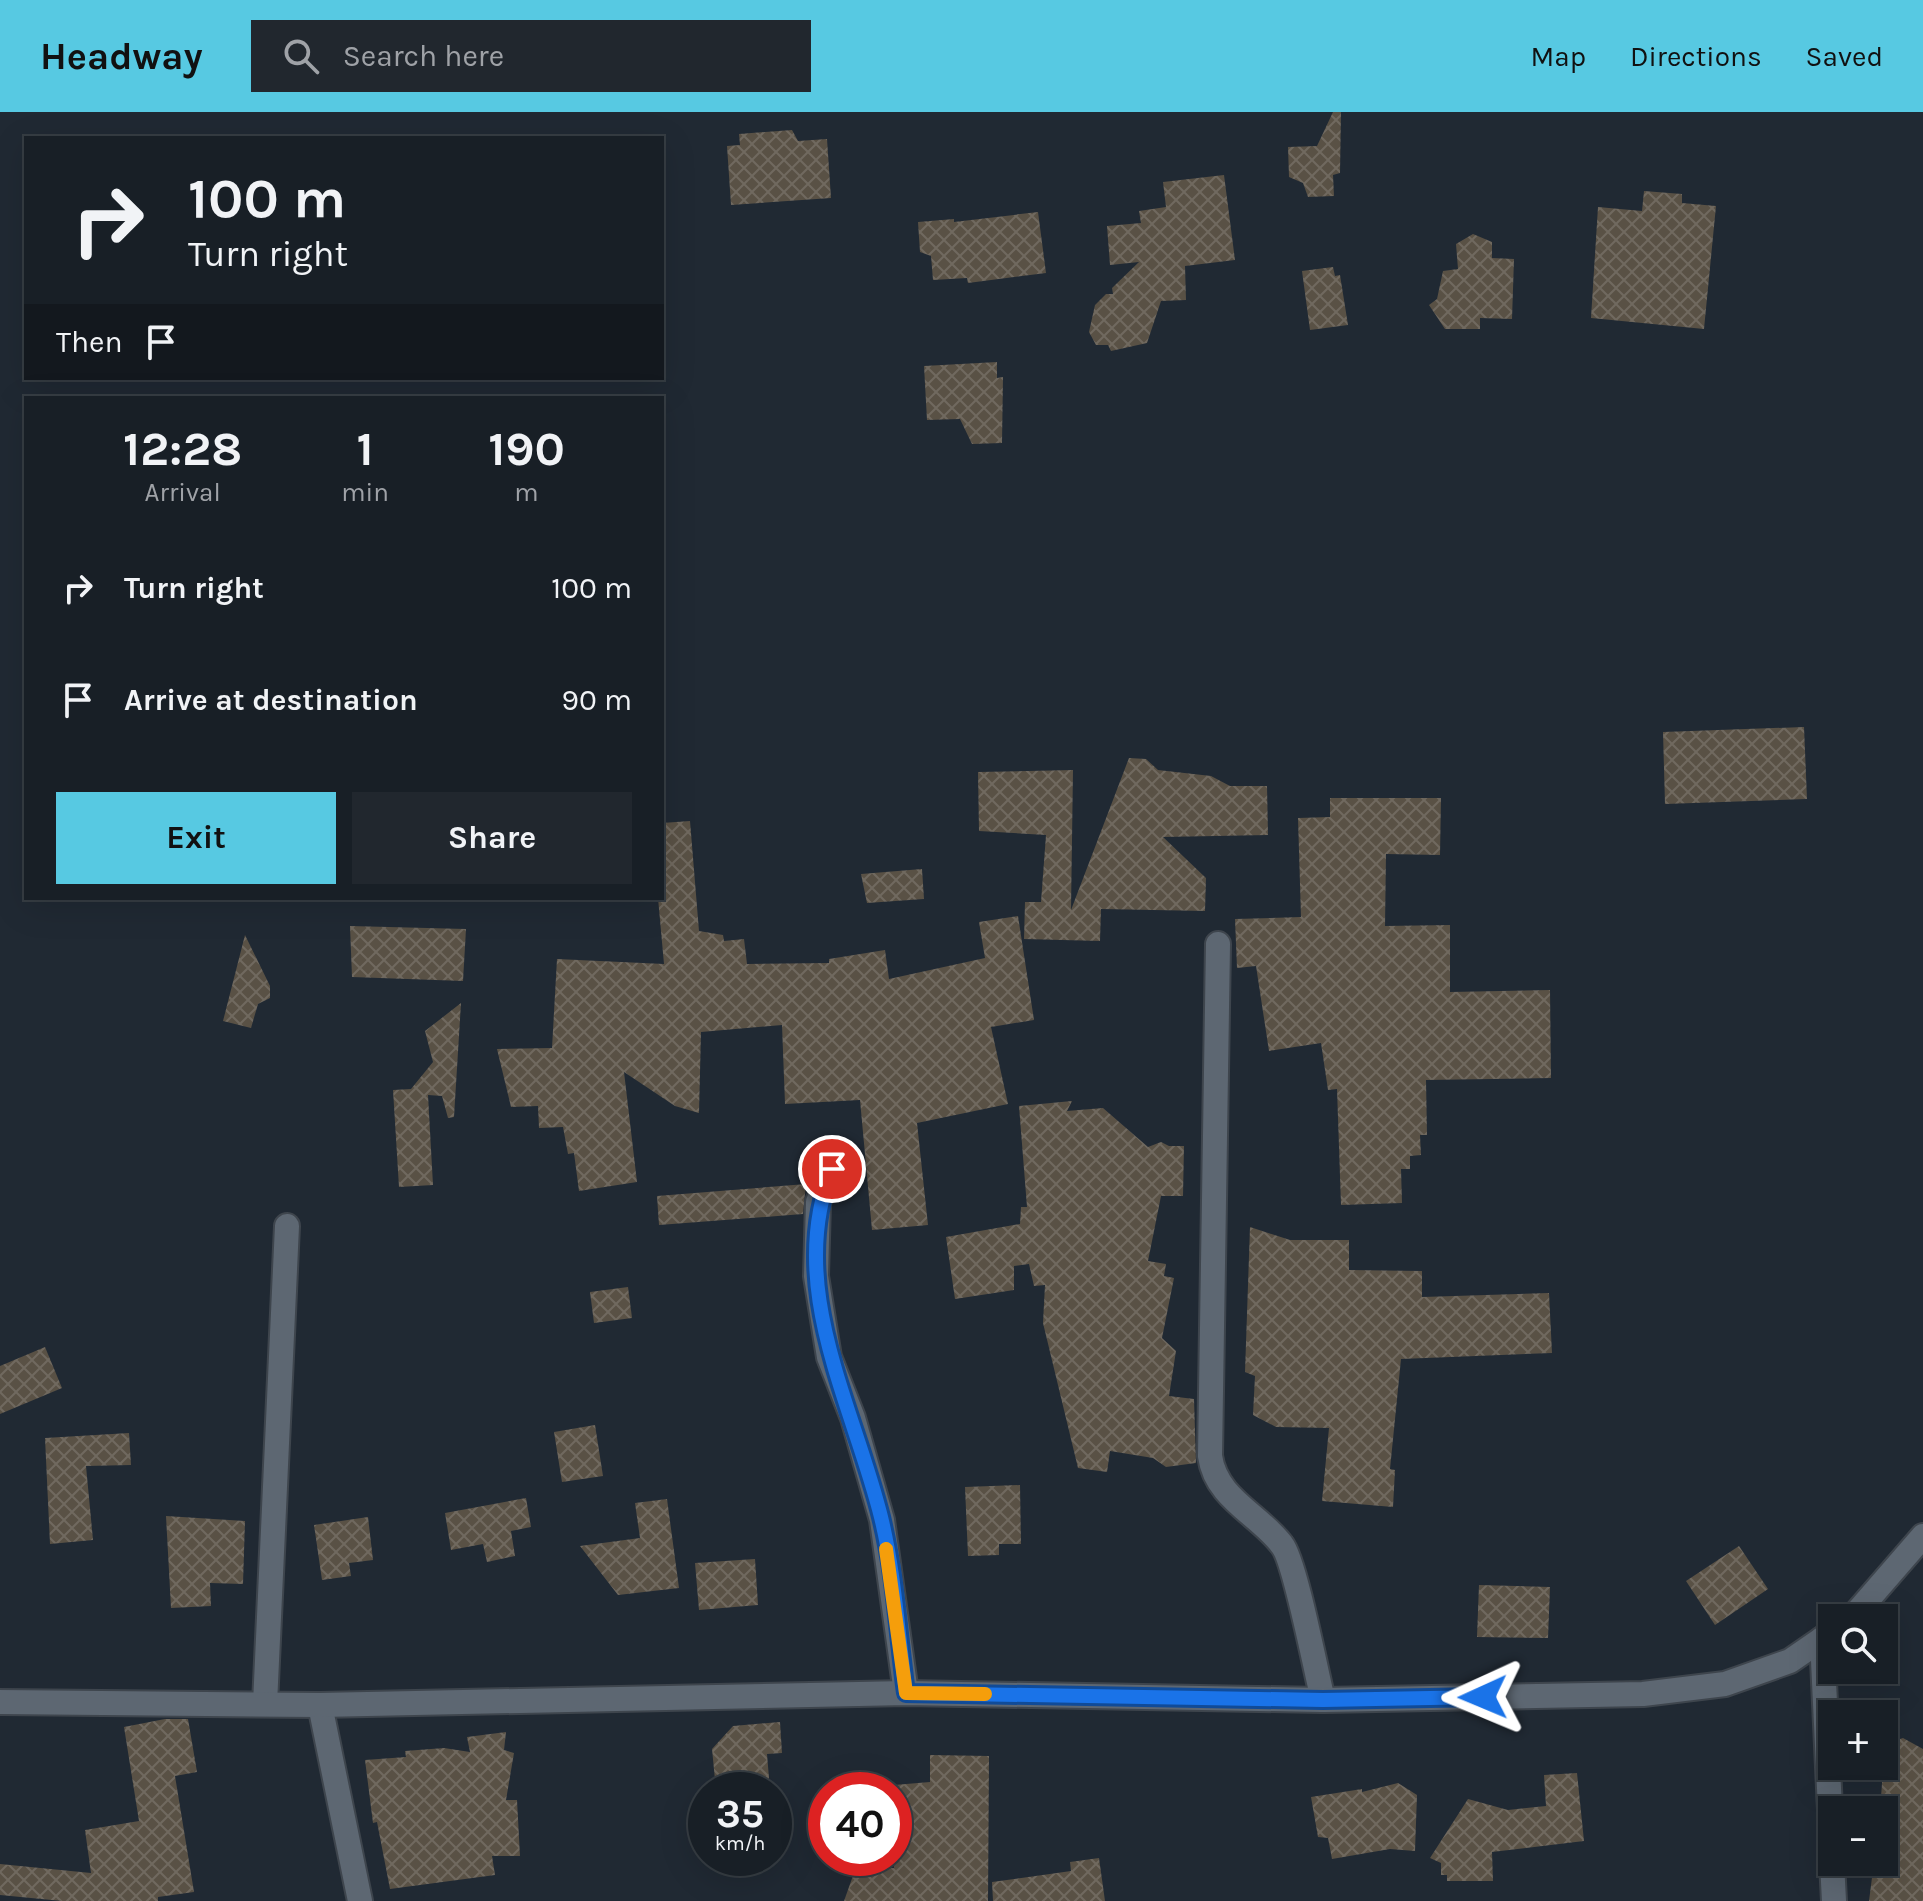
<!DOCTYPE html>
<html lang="en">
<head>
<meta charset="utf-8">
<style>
  :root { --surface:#181f26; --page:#21272e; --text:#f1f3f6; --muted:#9fa2a7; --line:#363d43; --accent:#57c9e2 }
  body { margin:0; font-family:Karla,sans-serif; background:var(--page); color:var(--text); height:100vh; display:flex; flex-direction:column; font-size:30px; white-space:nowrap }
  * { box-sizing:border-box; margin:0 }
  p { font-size:26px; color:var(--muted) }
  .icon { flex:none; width:44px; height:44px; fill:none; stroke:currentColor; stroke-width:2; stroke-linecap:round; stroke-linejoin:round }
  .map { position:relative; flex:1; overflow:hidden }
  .panel { position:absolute; left:24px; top:284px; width:640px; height:504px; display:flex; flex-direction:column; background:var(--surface); border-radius:0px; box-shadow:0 8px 32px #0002,0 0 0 2px var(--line) }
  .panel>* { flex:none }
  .guide { position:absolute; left:24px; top:24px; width:640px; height:244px; border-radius:0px; box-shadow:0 8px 32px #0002,0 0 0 2px var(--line); background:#181f26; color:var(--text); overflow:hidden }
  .buttons { position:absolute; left:1818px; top:1492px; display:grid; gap:16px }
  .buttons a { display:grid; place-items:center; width:80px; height:80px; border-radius:0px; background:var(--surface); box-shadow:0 8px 32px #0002,0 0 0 2px var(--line); font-size:40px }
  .speed { position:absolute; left:688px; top:1660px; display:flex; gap:16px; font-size:40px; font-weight:700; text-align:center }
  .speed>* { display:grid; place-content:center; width:104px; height:104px; border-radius:50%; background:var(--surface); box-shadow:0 8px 32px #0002,0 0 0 2px var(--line); line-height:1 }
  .speed small { font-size:20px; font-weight:400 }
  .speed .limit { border:12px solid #d22; background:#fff; color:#111 }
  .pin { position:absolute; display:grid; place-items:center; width:68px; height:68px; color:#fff; margin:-34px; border:4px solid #fff; border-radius:50%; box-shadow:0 2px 8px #0007 }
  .me { position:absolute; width:88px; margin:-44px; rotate:269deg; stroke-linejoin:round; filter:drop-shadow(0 0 6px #0008) }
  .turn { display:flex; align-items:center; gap:28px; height:168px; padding:0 32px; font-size:36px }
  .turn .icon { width:104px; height:104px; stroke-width:2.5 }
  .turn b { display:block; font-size:56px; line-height:68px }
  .then { display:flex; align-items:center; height:76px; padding:0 32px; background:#0003; gap:16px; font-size:30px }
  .eta { display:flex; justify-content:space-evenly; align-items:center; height:136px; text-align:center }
  .eta b { font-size:48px; font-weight:700; line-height:56px }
  .cta { display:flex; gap:16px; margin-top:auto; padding:16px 32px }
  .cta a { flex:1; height:92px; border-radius:0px; background:var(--accent); color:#111; font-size:32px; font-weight:700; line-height:92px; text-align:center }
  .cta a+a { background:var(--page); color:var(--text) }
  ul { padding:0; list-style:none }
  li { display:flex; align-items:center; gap:24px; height:112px; padding:0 32px }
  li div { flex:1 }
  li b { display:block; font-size:30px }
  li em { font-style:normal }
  header { display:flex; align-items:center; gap:48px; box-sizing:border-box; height:112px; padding:0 40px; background:var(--accent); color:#111 }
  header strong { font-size:38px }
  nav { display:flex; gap:44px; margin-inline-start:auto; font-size:28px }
  .search { width:560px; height:72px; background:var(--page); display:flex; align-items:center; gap:20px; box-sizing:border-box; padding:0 28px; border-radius:0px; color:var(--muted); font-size:30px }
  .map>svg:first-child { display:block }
  .building { fill:url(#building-cross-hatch) }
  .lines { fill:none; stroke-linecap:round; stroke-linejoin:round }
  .street-casing { stroke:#3e454d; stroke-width:28 }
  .secondary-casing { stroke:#3e454d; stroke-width:28 }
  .street { stroke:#5d6772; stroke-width:24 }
  .secondary { stroke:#5d6772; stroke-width:24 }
  .route-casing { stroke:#114b97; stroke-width:20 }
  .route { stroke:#1a73e8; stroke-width:14 }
  .slow { stroke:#f59e0b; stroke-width:14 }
</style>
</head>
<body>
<header>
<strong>Headway</strong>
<div class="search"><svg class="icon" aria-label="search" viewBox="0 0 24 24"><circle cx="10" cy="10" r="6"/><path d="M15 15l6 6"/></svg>Search here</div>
<nav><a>Map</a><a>Directions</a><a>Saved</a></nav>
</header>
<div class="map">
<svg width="1923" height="1789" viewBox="0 0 1923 1789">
  <defs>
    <pattern id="building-cross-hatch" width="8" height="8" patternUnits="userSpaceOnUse" patternTransform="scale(2)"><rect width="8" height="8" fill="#595145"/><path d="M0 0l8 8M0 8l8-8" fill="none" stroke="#70695f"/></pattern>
  </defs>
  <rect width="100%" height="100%" fill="#202933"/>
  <g class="building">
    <polygon points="1333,0 1341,0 1340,61 1333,63 1334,84 1308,85 1303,71 1289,65 1288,35 1317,34"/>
    <polygon points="792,18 798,29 827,27 831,86 731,93 727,34 740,33 739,22"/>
    <polygon points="1224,63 1235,148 1185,154 1186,188 1161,189 1147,231 1111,239 1108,233 1096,233 1089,220 1095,193 1106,182 1113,182 1112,176 1139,150 1110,153 1107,114 1141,111 1139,99 1166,95 1163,70"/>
    <polygon points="1644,79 1682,82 1682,91 1716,94 1704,217 1591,206 1598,95 1642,99"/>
    <polygon points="1038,100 1046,161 968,171 967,166 933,168 931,144 920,140 918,110 954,107 954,110"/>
    <polygon points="1473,122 1492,130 1492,146 1514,147 1512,207 1480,206 1480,217 1445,217 1429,193 1437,187 1443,159 1458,157 1456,132"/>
    <polygon points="1333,155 1335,164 1340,163 1348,213 1310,218 1302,159"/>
    <polygon points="997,250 997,266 1003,265 1002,331 972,332 960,307 927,308 924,254"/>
    <polygon points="1804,615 1807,687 1665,692 1663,620"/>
    <polygon points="1129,646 1146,647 1158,658 1211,664 1230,674 1267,674 1268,723 1163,725 1206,766 1205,799 1101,797 1100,829 1024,827 1025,790 1041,790 1046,723 979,719 978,660 1073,658 1071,798"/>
    <polygon points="1330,686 1441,686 1440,743 1386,742 1385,814 1450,813 1450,880 1550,878 1551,966 1426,968 1427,1023 1420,1023 1421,1043 1410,1044 1410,1057 1401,1057 1402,1091 1341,1093 1337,977 1328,978 1321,931 1269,939 1256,854 1237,856 1235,807 1301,805 1298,706 1330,705"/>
    <polygon points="690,709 699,819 723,823 724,829 744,827 747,852 829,851 829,847 885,838 889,867 985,846 979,810 1018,804 1034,908 991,915 1008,992 917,1011 928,1113 872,1118 860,988 785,992 782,913 701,920 699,1001 675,994 624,960 637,1070 579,1079 574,1041 568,1042 563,1015 539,1016 538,994 511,995 497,937 552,936 557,847 664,852 658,786 662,786 662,711"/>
    <polygon points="922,757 924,787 867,791 861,762"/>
    <polygon points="350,814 466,817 463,869 352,865"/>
    <polygon points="245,823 270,874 270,886 258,892 251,916 223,909"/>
    <polygon points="461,891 454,1005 448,1006 442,984 428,983 433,1073 399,1075 393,978 411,977 433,950 425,919"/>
    <polygon points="1072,989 1067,999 1103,996 1148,1035 1161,1030 1169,1034 1184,1034 1183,1084 1161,1084 1148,1149 1166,1152 1164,1164 1174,1166 1162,1226 1176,1239 1169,1284 1194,1287 1196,1351 1166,1355 1153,1346 1110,1339 1107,1360 1078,1356 1043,1211 1045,1173 1034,1174 1029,1152 1014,1154 1014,1178 955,1187 946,1125 1020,1112 1021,1095 1027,1095 1019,994"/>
    <polygon points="806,1072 803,1102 659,1113 657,1084"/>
    <polygon points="1250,1115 1290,1128 1349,1128 1349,1158 1422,1159 1422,1185 1549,1181 1552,1241 1401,1247 1390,1357 1395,1358 1393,1395 1322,1389 1329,1316 1276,1315 1253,1303 1255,1264 1245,1260"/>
    <polygon points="628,1175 632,1206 594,1211 590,1180"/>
    <polygon points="45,1235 62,1276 0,1302 0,1254"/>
    <polygon points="595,1313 603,1364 562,1370 554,1320"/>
    <polygon points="129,1321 131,1353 86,1354 93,1428 50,1432 45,1326"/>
    <polygon points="1020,1373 1021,1432 999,1432 999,1443 968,1444 965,1375"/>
    <polygon points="526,1386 531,1415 511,1419 515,1444 487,1450 483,1432 451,1438 445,1401"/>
    <polygon points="667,1387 679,1476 618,1483 580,1434 640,1426 635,1391"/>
    <polygon points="166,1404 245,1409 243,1472 210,1471 211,1494 171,1496"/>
    <polygon points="368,1405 373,1448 349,1451 351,1464 322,1468 314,1413"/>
    <polygon points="1739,1434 1768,1477 1715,1513 1686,1469"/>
    <polygon points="755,1447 758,1493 699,1498 695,1451"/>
    <polygon points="1479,1473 1550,1475 1548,1526 1477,1525"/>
    <polygon points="165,1607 188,1607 197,1660 175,1664 194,1780 158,1785 158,1789 62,1789 0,1783 0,1752 91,1761 85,1718 139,1709 124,1615"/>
    <polygon points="780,1610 782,1641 767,1642 770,1678 716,1678 712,1637 733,1614"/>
    <polygon points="506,1620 504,1638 514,1641 506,1688 517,1688 520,1744 492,1744 495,1763 390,1777 377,1710 373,1711 365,1648 406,1645 405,1639 444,1636 470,1640 467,1625"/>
    <polygon points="1903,1626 1923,1637 1923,1789 1869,1789 1874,1750 1884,1750 1884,1698 1880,1698 1885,1632"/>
    <polygon points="930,1643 989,1644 988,1789 844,1789 855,1758 894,1756 894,1673 930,1670"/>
    <polygon points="1577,1661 1584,1729 1492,1740 1493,1769 1447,1769 1447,1763 1441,1763 1441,1751 1430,1746 1468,1687 1508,1698 1546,1694 1544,1663"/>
    <polygon points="1398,1671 1417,1683 1415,1739 1390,1737 1332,1747 1328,1726 1318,1725 1311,1685 1362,1677 1362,1680"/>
    <polygon points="1099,1746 1105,1789 993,1789 992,1770 1071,1759 1070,1750"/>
  </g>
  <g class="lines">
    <defs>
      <g id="street">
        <path d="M1218,832L1210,1344C1216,1387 1259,1402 1282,1433C1295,1449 1316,1560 1323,1588"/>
        <polyline points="832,1057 818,1090 816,1164 829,1245 853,1306 882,1408 906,1581"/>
        <polyline points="1822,1527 1832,1740"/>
        <polyline points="265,1592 287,1114"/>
        <polyline points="320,1593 360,1789"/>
        <polyline points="1832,1750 1834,1789"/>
      </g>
      <g id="secondary">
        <polyline points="1852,1506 1923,1424"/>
        <polyline points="0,1590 320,1593 906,1581 1323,1588 1643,1582 1725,1572 1790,1549 1832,1520"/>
      </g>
    </defs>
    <use href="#street" class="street-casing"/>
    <use href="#secondary" class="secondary-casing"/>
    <use href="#street" class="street"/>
    <use href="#secondary" class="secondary"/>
  </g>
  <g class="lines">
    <defs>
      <path id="route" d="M832,1057C785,1174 853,1292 881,1405C895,1462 898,1523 906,1581L1323,1588L1483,1585"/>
    </defs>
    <use href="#route" class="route-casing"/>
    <use href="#route" class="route"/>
    <polyline class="slow" points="886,1437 906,1581 985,1582"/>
  </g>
</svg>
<div class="buttons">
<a><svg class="icon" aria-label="search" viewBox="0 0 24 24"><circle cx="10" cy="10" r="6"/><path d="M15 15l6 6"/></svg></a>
<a>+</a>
<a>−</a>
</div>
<div class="speed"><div>35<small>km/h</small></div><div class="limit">40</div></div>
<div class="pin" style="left:832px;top:1057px;background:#d93025"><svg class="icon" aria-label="arrive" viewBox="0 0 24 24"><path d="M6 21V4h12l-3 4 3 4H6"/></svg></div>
<svg class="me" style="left:1483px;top:1585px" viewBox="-20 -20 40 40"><path d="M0-17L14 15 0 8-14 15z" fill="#1a73e8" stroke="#fff" stroke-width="4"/></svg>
<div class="guide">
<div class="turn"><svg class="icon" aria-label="right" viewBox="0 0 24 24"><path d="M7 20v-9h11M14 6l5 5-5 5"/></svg><div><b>100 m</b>Turn right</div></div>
<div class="then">Then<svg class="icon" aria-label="arrive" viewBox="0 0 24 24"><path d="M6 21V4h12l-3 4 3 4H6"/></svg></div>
</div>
<section class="panel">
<div class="eta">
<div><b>12:28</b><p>Arrival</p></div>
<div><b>1</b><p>min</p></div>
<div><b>190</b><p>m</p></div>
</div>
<ul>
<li><svg class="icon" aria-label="right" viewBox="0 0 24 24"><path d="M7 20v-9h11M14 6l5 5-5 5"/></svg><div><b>Turn right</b></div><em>100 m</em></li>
<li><svg class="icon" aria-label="arrive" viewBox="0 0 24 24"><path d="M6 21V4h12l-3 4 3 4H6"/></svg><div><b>Arrive at destination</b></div><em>90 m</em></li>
</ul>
<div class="cta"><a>Exit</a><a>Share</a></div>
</section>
</div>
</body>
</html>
